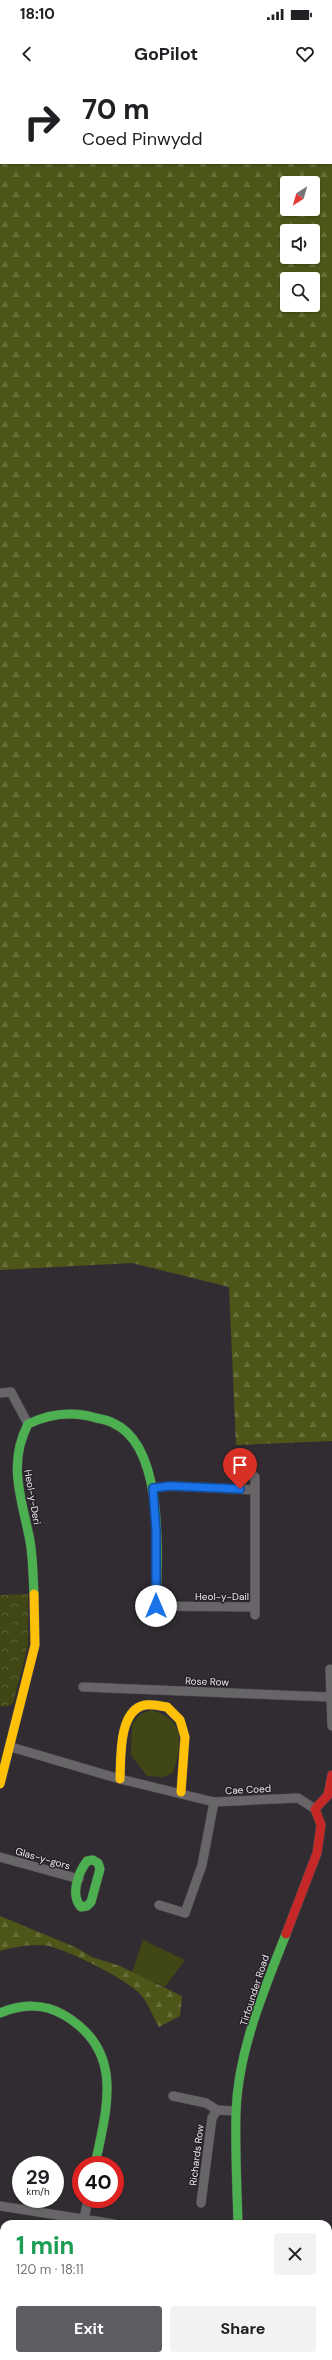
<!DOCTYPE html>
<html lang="en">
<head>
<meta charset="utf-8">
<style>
  :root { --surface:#fff; --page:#f2f2f2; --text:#202124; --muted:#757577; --accent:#5e5d61 }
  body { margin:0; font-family:"DM Sans",sans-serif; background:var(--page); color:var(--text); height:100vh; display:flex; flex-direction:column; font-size:15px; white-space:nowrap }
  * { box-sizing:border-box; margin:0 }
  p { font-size:13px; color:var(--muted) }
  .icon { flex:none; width:22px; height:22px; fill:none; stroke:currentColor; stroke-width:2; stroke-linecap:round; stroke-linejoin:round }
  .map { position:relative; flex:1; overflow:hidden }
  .sheet { position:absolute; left:0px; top:2140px; width:332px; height:140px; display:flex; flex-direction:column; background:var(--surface); border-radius:12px 12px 0 0; box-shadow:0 1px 3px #0004 }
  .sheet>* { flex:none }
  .banner { position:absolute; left:0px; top:0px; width:332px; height:84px; box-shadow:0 1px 3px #0004; background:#fff; color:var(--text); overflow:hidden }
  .needle { width:26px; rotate:217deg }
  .fabs { position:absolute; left:280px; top:96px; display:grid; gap:8px }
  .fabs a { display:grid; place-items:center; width:40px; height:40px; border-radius:4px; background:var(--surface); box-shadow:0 1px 3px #0004; font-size:20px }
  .speed { position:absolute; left:12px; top:2076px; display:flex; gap:8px; font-size:20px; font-weight:700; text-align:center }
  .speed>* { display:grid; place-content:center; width:52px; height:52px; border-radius:50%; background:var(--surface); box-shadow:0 1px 3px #0004; line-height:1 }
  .speed small { font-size:10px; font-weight:400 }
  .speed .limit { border:6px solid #d22; background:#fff; color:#111 }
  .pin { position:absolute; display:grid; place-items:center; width:34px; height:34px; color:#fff; margin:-41px -17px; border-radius:50% 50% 50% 0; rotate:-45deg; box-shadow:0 0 4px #0007 }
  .pin .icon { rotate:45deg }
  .me { position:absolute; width:44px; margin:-22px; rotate:0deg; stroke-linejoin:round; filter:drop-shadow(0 0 3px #0008) }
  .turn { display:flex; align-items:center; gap:14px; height:84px; padding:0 16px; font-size:18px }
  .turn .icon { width:52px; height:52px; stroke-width:2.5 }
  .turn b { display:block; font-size:28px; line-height:34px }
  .round { display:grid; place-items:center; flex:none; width:42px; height:42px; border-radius:4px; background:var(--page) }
  .overview { display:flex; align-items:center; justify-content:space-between; height:68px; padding:0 16px }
  h1 { font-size:24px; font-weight:700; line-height:30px; color:#1e9e55 }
  .action { display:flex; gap:8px; margin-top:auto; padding:8px 16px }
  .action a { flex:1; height:46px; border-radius:4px; background:var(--accent); color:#fff; font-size:16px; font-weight:700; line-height:46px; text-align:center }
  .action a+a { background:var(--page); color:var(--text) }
  .status { display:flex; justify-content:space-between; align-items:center; height:28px; padding:0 20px; background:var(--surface); direction:ltr }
  .status svg { height:11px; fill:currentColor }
  header { display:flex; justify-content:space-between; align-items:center; height:52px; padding:0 16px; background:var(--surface); font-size:18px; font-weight:700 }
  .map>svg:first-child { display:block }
  .built { fill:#3a313d }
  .green { fill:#404715 }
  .forest { fill:url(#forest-firs); fill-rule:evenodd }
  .park { fill:url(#park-crowns) }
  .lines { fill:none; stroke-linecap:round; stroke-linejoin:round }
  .street-casing { stroke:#4a474b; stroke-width:10 }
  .fast-casing { stroke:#4a474b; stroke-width:10 }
  .slow-casing { stroke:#4a474b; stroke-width:10 }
  .jam-casing { stroke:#4a474b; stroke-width:10 }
  .street { stroke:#686569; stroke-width:9 }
  .fast { stroke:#4caf50; stroke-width:9 }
  .slow { stroke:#ffc107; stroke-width:9 }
  .jam { stroke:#c62828; stroke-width:9 }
  .route-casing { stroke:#114b97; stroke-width:10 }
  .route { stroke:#1a73e8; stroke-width:7 }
  .labels { text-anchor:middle; stroke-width:3; stroke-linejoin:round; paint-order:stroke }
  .street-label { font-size:10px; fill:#ece8ed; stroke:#272129 }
</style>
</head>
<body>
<div class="status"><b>18:10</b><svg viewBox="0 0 49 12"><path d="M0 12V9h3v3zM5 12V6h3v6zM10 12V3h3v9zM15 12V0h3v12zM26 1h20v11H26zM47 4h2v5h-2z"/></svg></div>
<header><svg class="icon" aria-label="back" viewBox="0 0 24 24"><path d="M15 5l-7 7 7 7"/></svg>GoPilot<svg class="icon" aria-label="heart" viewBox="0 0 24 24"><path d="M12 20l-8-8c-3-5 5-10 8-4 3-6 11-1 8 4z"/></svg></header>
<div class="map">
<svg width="332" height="2280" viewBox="0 0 332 2280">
  <defs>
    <pattern id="forest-firs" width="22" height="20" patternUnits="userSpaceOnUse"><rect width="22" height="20" fill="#4d5618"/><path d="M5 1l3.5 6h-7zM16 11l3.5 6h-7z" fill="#676e3a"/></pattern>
    <pattern id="park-crowns" width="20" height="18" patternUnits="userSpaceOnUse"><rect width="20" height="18" fill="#404715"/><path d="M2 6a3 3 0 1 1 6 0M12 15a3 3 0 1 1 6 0" fill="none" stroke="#5c6237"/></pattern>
  </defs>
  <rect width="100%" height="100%" fill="#302c31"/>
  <polygon class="built" points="0,2193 4,2193 4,2231 0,2200"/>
  <g class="green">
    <path d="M151,1630C186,1640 182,1663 173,1693L163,1697L147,1696L131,1675L132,1645L139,1635Z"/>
    <polygon points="143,1860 185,1880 165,1907 132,1892"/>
    <polygon points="110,2276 208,2276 208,2280 82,2280"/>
  </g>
  <g class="forest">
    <path d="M0,0H332V1361L236,1365L229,1207L132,1183L0,1190ZM1,1H331V83H1ZM287,103H313V129H287ZM287,151H313V177H287ZM287,199H313V225H287Z"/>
    <path d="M0,1836L75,1867L92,1877L120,1886L182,1916L180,1936L159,1947C153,1937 148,1923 141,1915C127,1899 69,1871 49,1866C34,1863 14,1867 0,1871Z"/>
  </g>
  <polygon class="park" points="28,1514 28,1565 13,1624 4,1627 0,1626 0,1515"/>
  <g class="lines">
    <defs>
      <g id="street">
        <polyline points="0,1313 11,1312 28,1344"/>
        <polyline points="255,1397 255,1535"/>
        <polyline points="153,1408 170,1406 255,1410"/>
        <polyline points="141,1526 254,1527"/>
        <polyline points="330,1589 332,1646"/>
        <polyline points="83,1607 330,1617"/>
        <polyline points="11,1667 120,1699 214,1722 298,1718 315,1729"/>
        <polyline points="0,1777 79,1799"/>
        <polyline points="159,1825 185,1833 202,1785 214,1722"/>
        <polyline points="173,2016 206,2023 217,2030 236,2031"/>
        <polyline points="201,2123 212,2038 217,2030"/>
        <polyline points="0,2126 114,2144"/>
        <polyline points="84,2139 88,2119"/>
        <polyline points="328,2194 332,2159"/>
        <polyline points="265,2280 265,2276"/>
        <polyline points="322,2280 322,2276"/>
      </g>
      <g id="fast">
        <path d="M34,1514C33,1496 33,1478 30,1461C22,1419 7,1385 28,1344C49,1334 73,1331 96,1338C102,1339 108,1340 113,1343C166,1366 157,1479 156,1526"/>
        <path d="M93,1780L98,1783L100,1789L91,1822L87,1826L81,1827C70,1815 78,1793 87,1781Z"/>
        <path d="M0,1933C21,1924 44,1923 64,1935C125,1971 107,2027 95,2085"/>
        <path d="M238,2144C237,2107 235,2069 236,2032C238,1971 264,1910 286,1854"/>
      </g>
      <g id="slow">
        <path d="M120,1699C121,1679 118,1630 145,1625C152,1624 160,1626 167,1627L180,1640L185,1657L181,1712"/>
        <polyline points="0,1704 35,1565 34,1514"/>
      </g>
      <polyline id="jam" points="286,1854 317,1773 321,1745 315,1729 328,1715 332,1695"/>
    </defs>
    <use href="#street" class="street-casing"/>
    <use href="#fast" class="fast-casing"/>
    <use href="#slow" class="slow-casing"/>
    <use href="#jam" class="jam-casing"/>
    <use href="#street" class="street"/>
    <use href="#fast" class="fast"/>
    <use href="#slow" class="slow"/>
    <use href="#jam" class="jam"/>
  </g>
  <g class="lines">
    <defs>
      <polyline id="route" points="156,1526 156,1451 153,1408 170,1406 240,1409"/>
    </defs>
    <use href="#route" class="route-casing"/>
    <use href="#route" class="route"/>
  </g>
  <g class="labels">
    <g class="street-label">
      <text transform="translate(33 1417) rotate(80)" y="4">Heol-y-Deri</text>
      <text x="222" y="1520">Heol-y-Dail</text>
      <text transform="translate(207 1601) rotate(2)" y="4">Rose Row</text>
      <text transform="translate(248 1709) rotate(-3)" y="4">Cae Coed</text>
      <text transform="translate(43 1778) rotate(16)" y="4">Glas-y-gors</text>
      <text transform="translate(254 1910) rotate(-72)" y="4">Tirfounder Road</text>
      <text transform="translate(196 2075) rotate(-83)" y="4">Richards Row</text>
    </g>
  </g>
</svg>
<div class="fabs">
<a><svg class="needle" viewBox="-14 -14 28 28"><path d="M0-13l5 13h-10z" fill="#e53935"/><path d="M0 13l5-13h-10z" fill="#757577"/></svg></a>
<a><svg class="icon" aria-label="sound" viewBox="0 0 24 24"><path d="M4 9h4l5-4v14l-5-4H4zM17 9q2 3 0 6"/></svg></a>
<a><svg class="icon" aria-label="search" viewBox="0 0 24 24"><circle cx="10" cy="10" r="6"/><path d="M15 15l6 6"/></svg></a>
</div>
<div class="speed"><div>29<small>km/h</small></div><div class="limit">40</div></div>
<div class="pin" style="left:240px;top:1409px;background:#d93025"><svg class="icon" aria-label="arrive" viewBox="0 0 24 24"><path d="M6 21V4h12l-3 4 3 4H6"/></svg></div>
<svg class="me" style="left:156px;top:1526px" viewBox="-20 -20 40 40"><circle r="19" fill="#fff"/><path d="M0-13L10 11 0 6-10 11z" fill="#1a73e8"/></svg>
<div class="banner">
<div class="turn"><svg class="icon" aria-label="right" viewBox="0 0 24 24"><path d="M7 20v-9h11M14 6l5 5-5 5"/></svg><div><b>70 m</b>Coed Pinwydd</div></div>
</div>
<section class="sheet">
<div class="overview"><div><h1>1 min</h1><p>120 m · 18:11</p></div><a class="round"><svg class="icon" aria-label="close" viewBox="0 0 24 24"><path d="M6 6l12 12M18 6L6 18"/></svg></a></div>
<div class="action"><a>Exit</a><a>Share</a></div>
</section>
</div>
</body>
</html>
